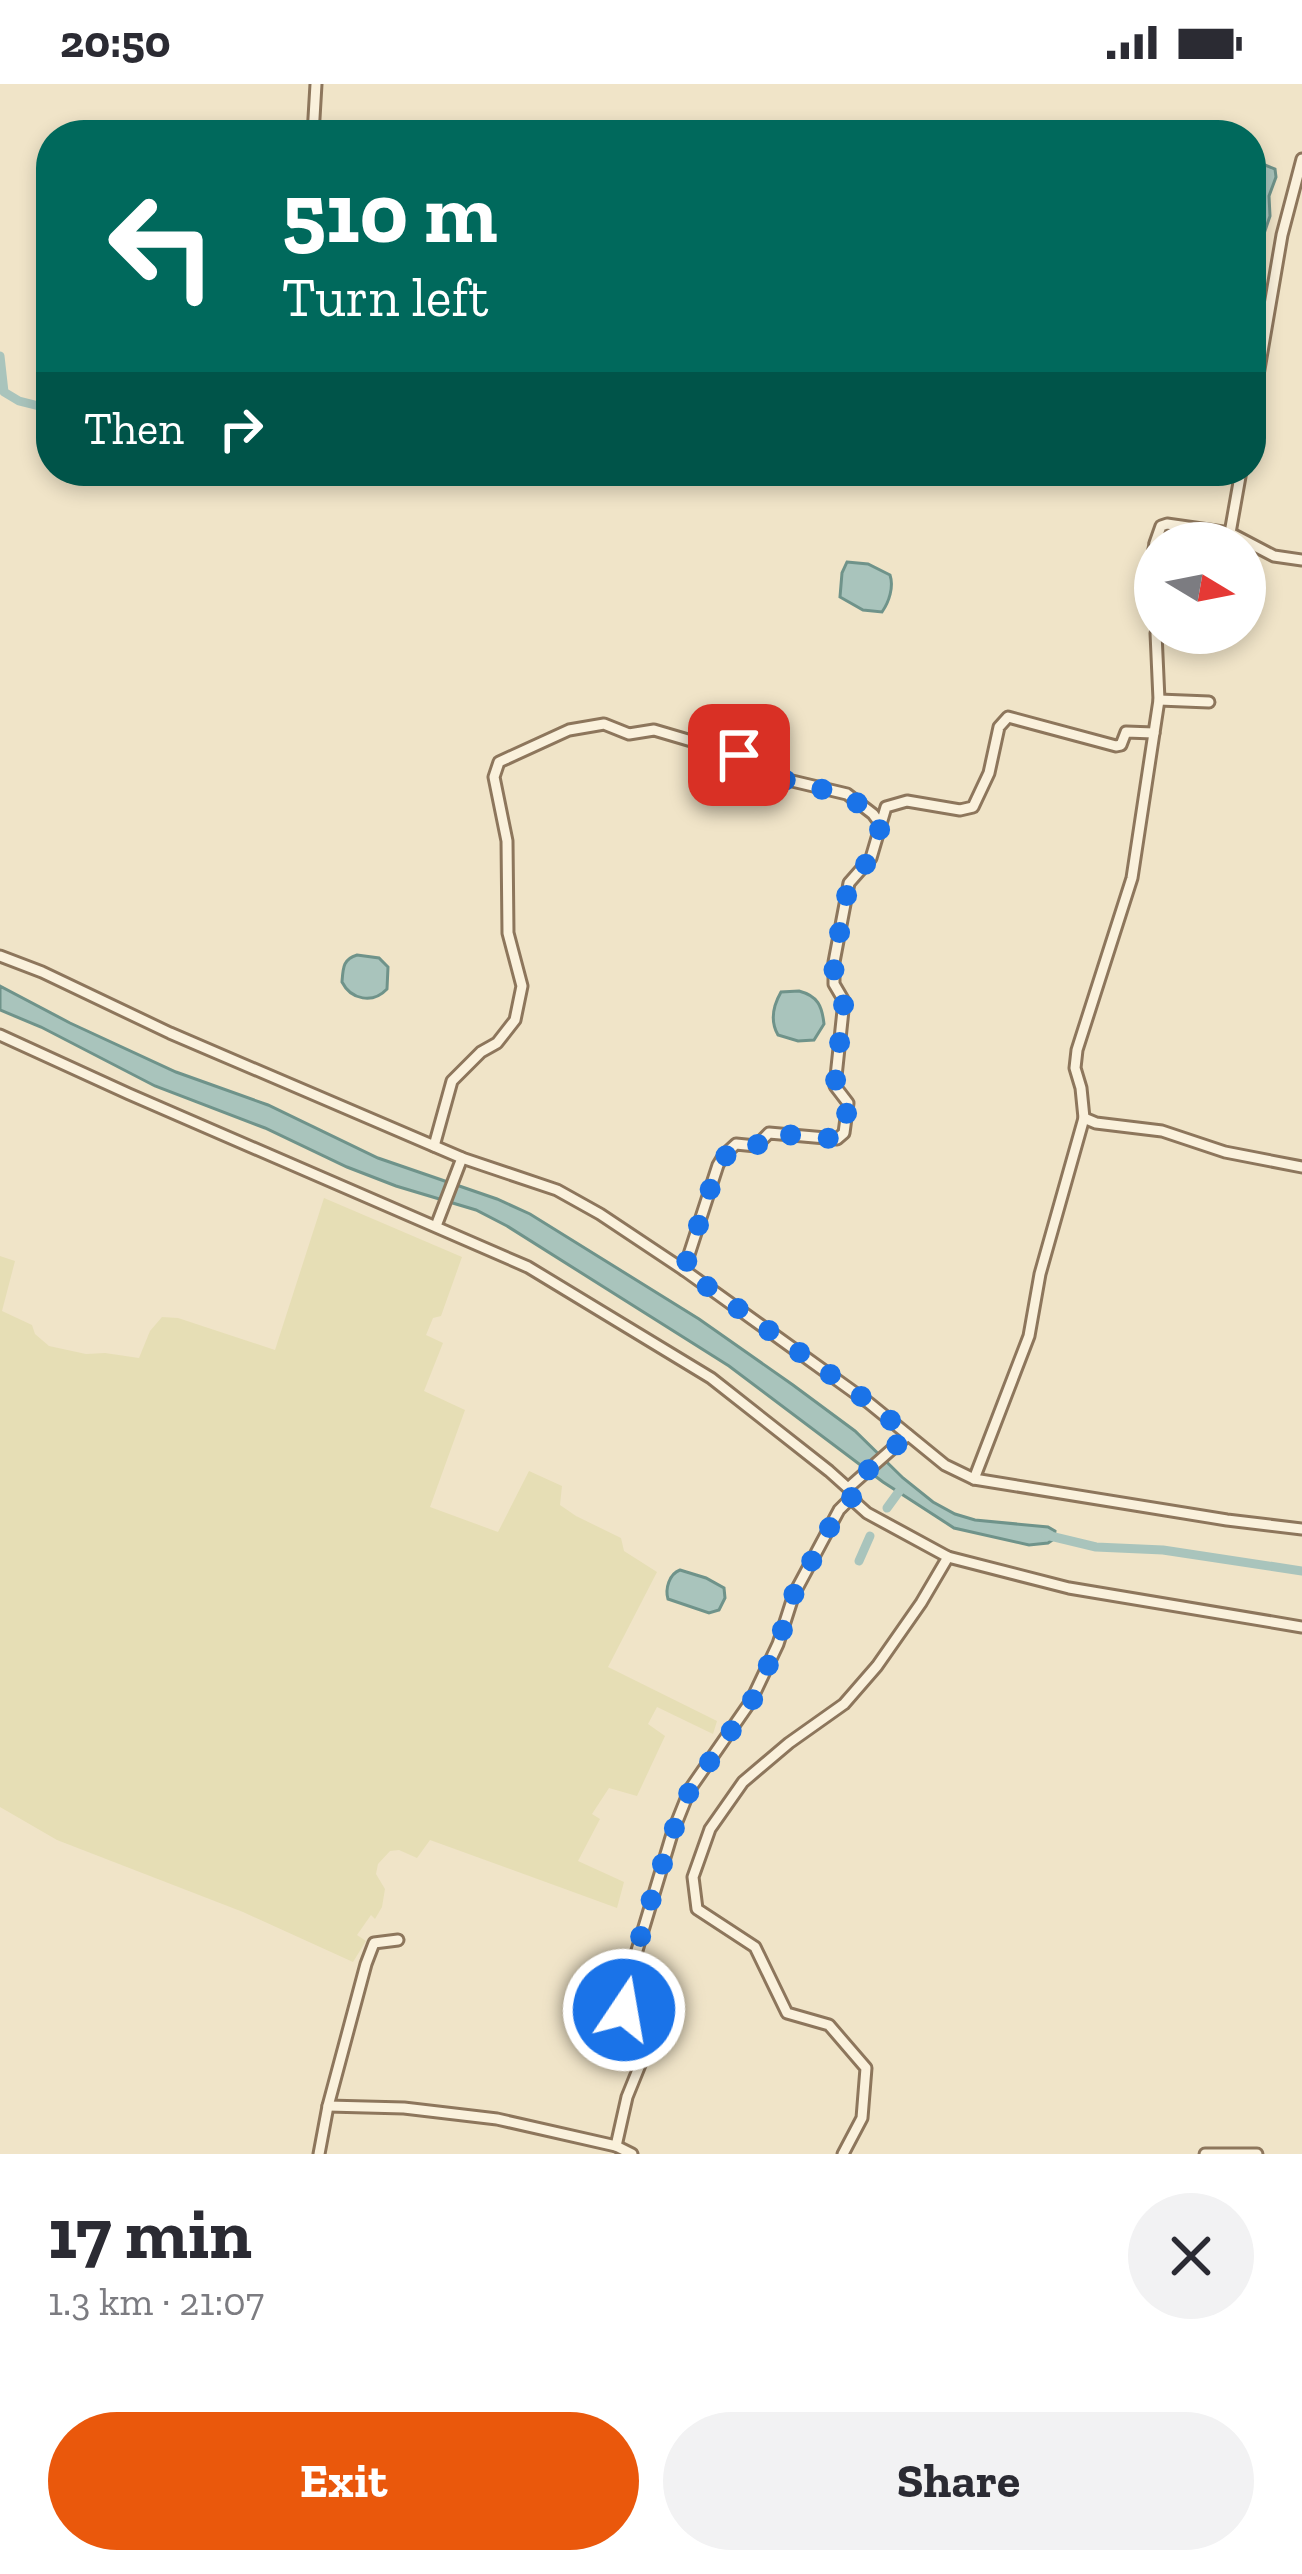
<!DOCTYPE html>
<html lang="en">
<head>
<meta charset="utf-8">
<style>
  :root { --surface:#fff; --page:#f2f2f3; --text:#2b2b33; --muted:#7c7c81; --accent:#ea580c }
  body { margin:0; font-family:"Zilla Slab",serif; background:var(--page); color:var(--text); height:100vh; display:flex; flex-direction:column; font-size:45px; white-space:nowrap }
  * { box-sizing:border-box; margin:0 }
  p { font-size:39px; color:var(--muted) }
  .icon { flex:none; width:66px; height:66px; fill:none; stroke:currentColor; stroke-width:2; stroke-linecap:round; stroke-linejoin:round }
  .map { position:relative; height:2070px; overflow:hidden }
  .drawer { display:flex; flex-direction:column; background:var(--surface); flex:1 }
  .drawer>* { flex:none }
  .guide { position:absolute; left:36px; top:36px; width:1230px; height:366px; border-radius:48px; box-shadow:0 6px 18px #0003; background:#00695c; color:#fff; overflow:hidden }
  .needle { width:78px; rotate:100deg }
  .controls { position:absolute; left:1134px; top:438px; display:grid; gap:24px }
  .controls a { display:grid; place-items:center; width:132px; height:132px; border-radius:50%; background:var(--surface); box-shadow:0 6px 18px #0003; font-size:60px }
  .pin { position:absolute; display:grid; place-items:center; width:102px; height:102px; color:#fff; margin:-51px; border-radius:24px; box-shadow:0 6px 18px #0006 }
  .me { position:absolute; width:132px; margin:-66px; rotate:12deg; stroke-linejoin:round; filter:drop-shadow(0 0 9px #0008) }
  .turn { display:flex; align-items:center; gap:42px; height:252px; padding:0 48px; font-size:54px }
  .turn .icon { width:156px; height:156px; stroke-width:2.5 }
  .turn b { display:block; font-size:84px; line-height:102px }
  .then { display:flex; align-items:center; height:114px; padding:0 48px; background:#0003; gap:24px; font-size:45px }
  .round { display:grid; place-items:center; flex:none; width:126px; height:126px; border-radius:63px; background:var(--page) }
  .head { display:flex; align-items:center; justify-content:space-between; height:204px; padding:0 48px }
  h1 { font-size:72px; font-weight:800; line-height:90px }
  .action { display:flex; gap:24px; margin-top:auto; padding:24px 48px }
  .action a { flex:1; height:138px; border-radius:72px; background:var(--accent); color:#fff; font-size:48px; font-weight:800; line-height:138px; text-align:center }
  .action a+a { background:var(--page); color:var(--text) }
  .status { display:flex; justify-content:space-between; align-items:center; height:84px; padding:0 60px; background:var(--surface); direction:ltr }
  .status svg { height:33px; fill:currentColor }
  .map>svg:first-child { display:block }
  .farmland { fill:#e6deb5 }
  .water { fill:#a9c4bc; stroke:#6f938a; stroke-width:3 }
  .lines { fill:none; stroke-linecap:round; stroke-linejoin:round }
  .stream { stroke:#6f938a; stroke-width:3 }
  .canal { stroke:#a9c4bc; stroke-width:9 }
  .minor-casing { stroke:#8d765c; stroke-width:15 }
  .minor { stroke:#faf1dc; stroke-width:9 }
  .route { stroke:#1a73e8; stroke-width:21; stroke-dasharray:0 37.8 }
</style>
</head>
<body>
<div class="status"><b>20:50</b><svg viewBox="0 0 49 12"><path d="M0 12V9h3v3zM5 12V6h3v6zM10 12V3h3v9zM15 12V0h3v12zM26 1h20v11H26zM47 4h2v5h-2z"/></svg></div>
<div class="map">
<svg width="1302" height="2070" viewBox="0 0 1302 2070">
  <rect width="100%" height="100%" fill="#f0e4c8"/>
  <polygon class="farmland" points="324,1114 462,1173 441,1232 433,1234 426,1251 443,1259 424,1307 465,1326 430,1423 498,1448 529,1387 562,1402 560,1421 576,1432 621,1454 624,1467 657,1488 608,1583 717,1637 713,1650 657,1623 648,1640 665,1652 637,1712 609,1704 592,1730 600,1735 578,1777 624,1798 617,1824 430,1756 417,1774 399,1766 390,1767 378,1780 376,1790 385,1805 382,1823 375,1835 371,1831 357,1851 366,1857 353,1878 243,1828 57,1756 0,1723 0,1172 15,1177 2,1227 32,1241 35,1250 49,1262 86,1270 105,1269 139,1274 150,1247 162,1233 178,1234 275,1266"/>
  <g class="water">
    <polygon points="1260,79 1275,85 1276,93 1269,112 1270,132 1251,188 1251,92"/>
    <path d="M847,478L868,480L890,491C894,503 889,518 882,528L863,526L840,513L842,489Z"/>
    <path d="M357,871L379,874L388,883L387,905C373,920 351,916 342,898C343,884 343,875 357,871Z"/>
    <polygon points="0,902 70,939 176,988 268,1021 378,1074 497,1115 530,1130 699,1235 793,1301 855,1347 903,1394 933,1418 955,1430 975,1436 1048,1443 1055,1447 1054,1455 1048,1459 1029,1461 954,1444 883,1398 729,1282 507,1142 476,1126 396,1102 347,1083 265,1044 155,1002 41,943 0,926"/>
    <path d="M799,907C818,912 822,922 824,940L814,956L798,957L778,951C770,937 773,922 781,908Z"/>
    <path d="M680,1486L706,1494L724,1504L725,1514L719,1526L709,1529L668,1515C665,1505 669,1490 680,1486Z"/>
  </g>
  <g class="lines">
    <polyline class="stream" points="1251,210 1262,202"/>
    <g class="canal">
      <polyline points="0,272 4,308 19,317 51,325"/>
      <polyline points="887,1424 903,1402"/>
      <polyline points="1046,1451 1096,1463 1163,1466 1302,1487"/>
      <polyline points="859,1477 870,1452"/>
    </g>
    <defs>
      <g id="minor">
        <polyline points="313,51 316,0"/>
        <polyline points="1251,332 1282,151 1302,75"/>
        <polyline points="1230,449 1241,387"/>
        <polyline points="1155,459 1161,442 1167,440 1230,449 1274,472 1302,476"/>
        <polyline points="1155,460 1151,480 1155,537"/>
        <polyline points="1159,616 1209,618"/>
        <polyline points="0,872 42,888 170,949 462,1074 557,1106 600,1130 684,1186 869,1319 945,1381 974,1395 1227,1436 1302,1445"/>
        <polyline points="0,951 129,1010 528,1183 711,1294 829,1387 848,1404 857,1420 867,1429 948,1473 1069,1504 1302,1543"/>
        <polyline points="1084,1034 1096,1039 1162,1047 1225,1068 1302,1083"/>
        <polyline points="434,1062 452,997 481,968 497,959 515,936 522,902 508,849 507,757 494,693 499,678 569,646 604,640 629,650 654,646 739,671 766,689 788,696 847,710 873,730 881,741"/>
        <polyline points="436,1142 462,1074"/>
        <polyline points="684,1186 718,1081 724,1071 736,1060 756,1062 769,1049 837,1055 844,1049 848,1019 835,1002 844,917 834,900 834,878 849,799 871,774 886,723 907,717 960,726 973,723 989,689 999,643 1008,633 1116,662 1121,661 1126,648 1154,649"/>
        <polyline points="974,1395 1029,1252 1040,1190 1084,1034 1081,1004 1075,984 1077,966 1132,794 1159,616 1156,549"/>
        <polyline points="848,1404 908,1351"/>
        <polyline points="328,2022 404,2024 497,2035 616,2062 632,2070"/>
        <polyline points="616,2062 627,2013 644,1971 630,1958 624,1926 629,1893 672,1750 690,1705 751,1617 778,1560 794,1510 839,1426 852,1413"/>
        <polyline points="319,2070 328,2022 366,1880 374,1859 398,1856"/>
        <polyline points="843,2070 862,2034 866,1984 829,1941 787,1929 755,1863 697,1825 693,1793 710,1745 743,1698 789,1659 844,1620 877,1582 921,1519 948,1473"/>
        <polyline points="1205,2070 1257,2070"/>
      </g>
    </defs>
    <use href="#minor" class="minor-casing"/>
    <use href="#minor" class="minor"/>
  </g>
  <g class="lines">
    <path class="route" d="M624,1926L629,1893L652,1813L672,1750L690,1706L752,1617L778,1560L794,1510L839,1426L852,1413L848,1404L908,1351L869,1318L684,1186L718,1081L736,1060L756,1062L769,1049L837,1055L844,1049L848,1019L835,1002L844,917L834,900V878L849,799L871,774L881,741C852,700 805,708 765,688C756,684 747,677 739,671"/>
  </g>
</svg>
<div class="controls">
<a><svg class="needle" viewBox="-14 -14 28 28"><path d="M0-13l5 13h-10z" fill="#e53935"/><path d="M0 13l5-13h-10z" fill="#7c7c81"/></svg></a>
</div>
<div class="pin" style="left:739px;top:671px;background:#d93025"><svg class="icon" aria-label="arrive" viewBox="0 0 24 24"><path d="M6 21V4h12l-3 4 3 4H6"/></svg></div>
<svg class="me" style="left:624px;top:1926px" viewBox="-20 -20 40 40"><circle r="17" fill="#1a73e8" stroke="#fff" stroke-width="3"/><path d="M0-11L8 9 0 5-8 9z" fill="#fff"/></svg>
<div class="guide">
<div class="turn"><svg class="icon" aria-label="left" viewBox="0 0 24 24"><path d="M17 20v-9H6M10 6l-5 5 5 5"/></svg><div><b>510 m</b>Turn left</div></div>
<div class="then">Then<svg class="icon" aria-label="right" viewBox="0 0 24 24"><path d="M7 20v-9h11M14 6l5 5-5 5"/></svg></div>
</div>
</div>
<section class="drawer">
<div class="head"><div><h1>17 min</h1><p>1.3 km · 21:07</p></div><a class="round"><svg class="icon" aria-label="close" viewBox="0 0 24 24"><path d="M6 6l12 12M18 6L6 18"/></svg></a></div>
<div class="action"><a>Exit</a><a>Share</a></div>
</section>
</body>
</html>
